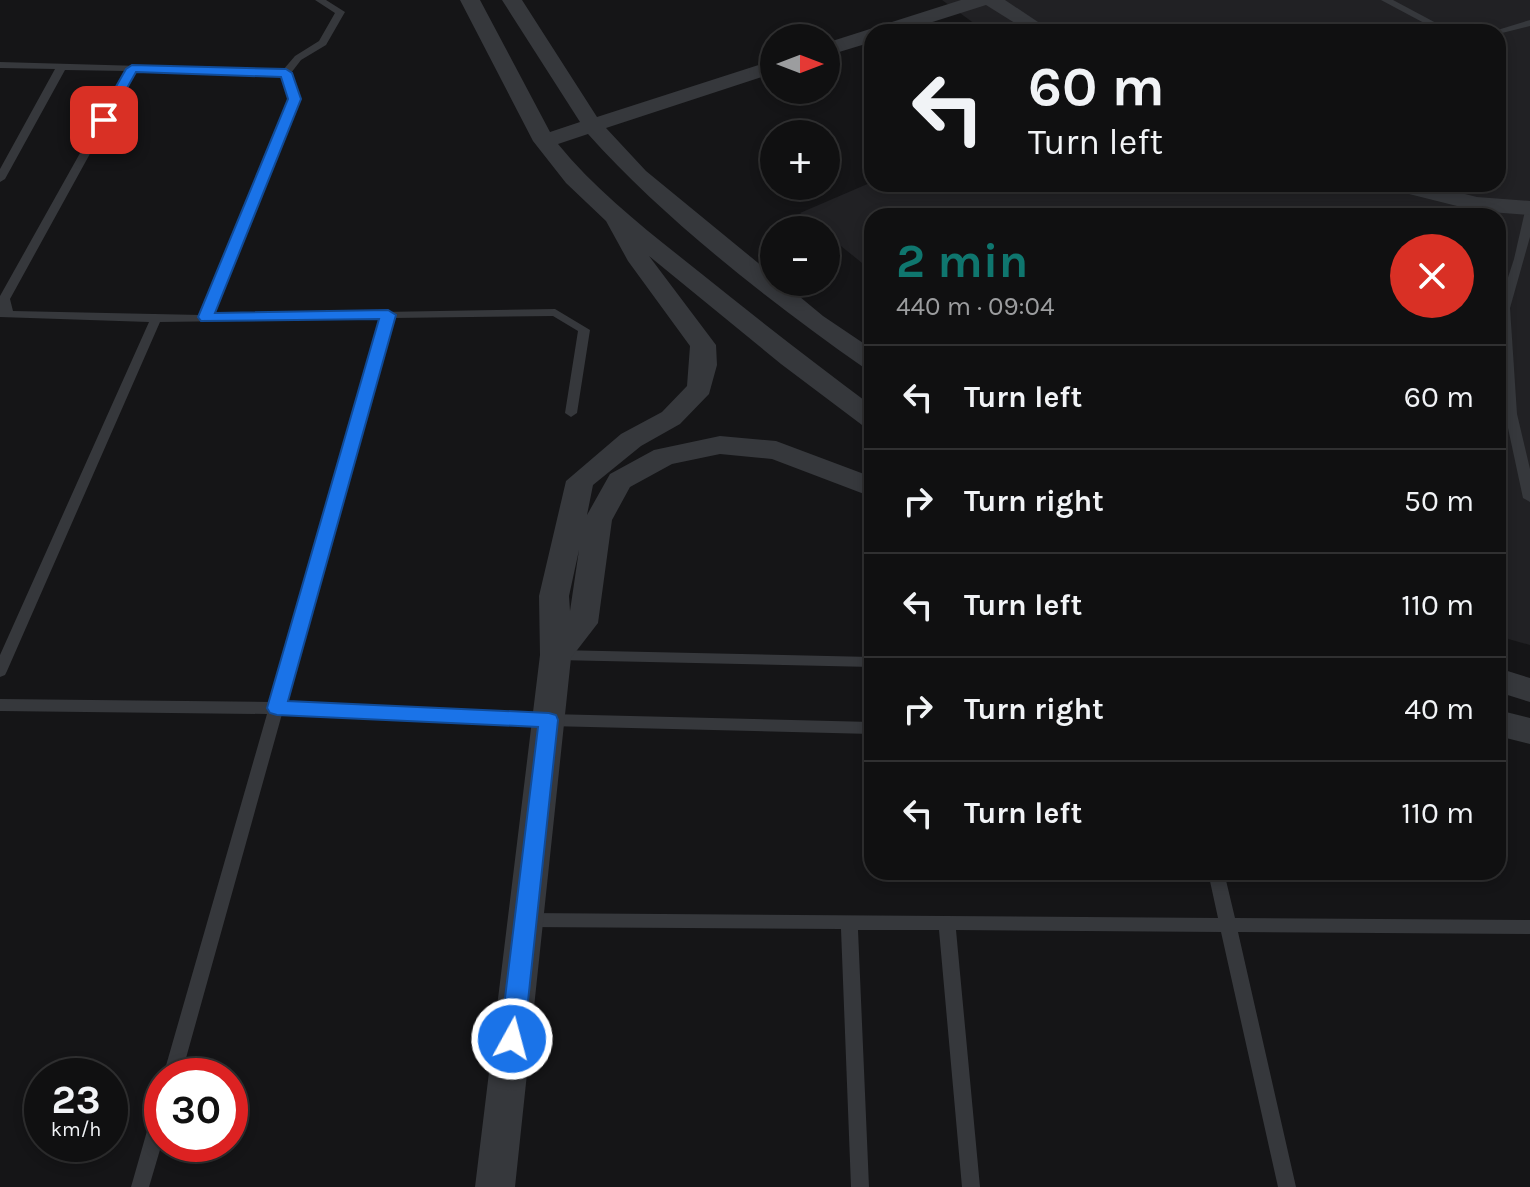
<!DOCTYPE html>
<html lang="en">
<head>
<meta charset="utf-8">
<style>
  :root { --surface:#101011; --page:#19191a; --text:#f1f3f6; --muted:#9c9d9f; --line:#303031; --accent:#0f766e }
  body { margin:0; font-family:Karla,sans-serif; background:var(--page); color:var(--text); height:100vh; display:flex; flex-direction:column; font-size:30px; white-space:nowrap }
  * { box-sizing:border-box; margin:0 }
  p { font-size:26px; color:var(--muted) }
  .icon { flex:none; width:44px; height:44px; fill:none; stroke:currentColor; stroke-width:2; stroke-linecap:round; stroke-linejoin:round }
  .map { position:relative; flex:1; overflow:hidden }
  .sheet { position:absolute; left:864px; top:208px; width:642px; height:672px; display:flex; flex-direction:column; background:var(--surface); border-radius:24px; box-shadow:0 4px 12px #0003,0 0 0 2px var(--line) }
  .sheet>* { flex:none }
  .hud { position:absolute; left:864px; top:24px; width:642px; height:168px; border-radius:24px; box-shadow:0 4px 12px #0003,0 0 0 2px var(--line); background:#101011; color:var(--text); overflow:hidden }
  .needle { width:52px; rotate:90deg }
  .tools { position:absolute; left:760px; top:24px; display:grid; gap:16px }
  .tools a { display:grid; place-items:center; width:80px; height:80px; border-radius:50%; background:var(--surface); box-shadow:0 4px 12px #0003,0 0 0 2px var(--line); font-size:40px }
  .speed { position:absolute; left:24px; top:1058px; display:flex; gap:16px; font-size:40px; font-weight:700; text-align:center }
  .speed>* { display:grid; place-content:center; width:104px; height:104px; border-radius:50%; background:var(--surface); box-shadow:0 4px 12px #0003,0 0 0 2px var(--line); line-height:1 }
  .speed small { font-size:20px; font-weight:400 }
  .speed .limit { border:12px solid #d22; background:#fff; color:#111 }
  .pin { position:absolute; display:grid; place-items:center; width:68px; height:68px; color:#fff; margin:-34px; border-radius:16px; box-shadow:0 4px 12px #0006 }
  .me { position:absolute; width:88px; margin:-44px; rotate:7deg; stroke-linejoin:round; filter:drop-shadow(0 0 6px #0008) }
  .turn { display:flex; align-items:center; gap:28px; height:168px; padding:0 32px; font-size:36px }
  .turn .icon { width:104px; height:104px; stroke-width:2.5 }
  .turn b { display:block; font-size:56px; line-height:68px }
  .round { display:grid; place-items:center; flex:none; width:84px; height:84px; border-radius:42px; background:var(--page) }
  .overview { display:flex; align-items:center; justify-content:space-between; height:136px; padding:0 32px }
  h1 { font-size:48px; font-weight:700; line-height:60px; color:var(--accent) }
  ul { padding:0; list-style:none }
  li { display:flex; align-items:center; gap:24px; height:104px; padding:0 32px; border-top:2px solid var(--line) }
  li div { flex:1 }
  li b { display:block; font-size:30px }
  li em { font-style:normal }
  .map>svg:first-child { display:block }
  .built { fill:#212124 }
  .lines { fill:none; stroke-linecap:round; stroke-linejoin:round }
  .lane { fill:#36383c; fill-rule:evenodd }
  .street { fill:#36383c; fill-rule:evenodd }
  .route { fill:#1a73e8; stroke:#114b97; stroke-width:2 }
</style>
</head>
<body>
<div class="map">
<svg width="1530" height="1187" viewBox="0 0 1530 1187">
  <rect width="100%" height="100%" fill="#151517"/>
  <polygon class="built" points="942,0 1530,0 1530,645 1498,636 1498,216 872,216 872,271 826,234 826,230 821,230 800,213 872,182 1498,184 1498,32 986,32"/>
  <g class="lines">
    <g class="lane">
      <path d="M315,0H326L345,12L326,45L301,60L291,73L299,99L213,315L555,309L590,330L577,413L571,417L565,413L578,331L553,316L393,318L285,703L549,714L872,722V734L549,726L282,714L181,1076H163L267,714L0,711V699L271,702L381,319L160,322L7,671L5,675L0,677V655L149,322L0,317V296L126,71L65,70L5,179L0,182V169L55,69L0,68V62L283,70L295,56L319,41L335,13ZM135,72L282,76L289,99L201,315L13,311L10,299Z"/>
      <polygon points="1381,0 1393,0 1453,32 1441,32"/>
      <polygon points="1530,20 1530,26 1498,34 1498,32 1491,32"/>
      <polygon points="1530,208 1530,237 1510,308 1517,414 1530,469 1530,502 1523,498 1505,414 1498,308 1514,259 1525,211"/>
      <polygon points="557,650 872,657 872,667 557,660 552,659 550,655 552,651"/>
      <polygon points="1208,872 1224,872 1235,918 1530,920 1530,934 1238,932 1296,1187 1278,1187 1221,932 956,930 980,1187 962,1187 939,930 858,930 869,1187 851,1187 841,929 526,927 520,925 518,920 520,915 526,913 1218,918"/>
      <polygon points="162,1101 162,1143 149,1187 131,1187 153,1110 156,1104"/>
    </g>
    <g class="street">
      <path d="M460,0H480L550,132L580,122L502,0H522L597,117L774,60V73L606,128L646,171L774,276V282H782L823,316L872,349V369L863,367C769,301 664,219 588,134L558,144C598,193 648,231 698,271C755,317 813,362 872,406V428L862,425L781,364L649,256L716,345L717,365L709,394L680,424L641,446L593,485L587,515L610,474L654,450L720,436L776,441L872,477V497L772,459L720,454L672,464L630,487L612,520L598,623L571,658L515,1187H475L540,655L539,596L566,481L621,434L662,412L687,386L690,346L628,261L606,221L566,183L533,141ZM579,550L570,611L569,596Z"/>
      <polygon points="961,0 1005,0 1053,32 1029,32 986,5 901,32 872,32 872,42 826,56 826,43"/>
      <polygon points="1386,184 1424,184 1477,197 1530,201 1530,215 1477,211 1389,189"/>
      <polygon points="1498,668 1530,678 1530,702 1498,692"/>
      <polygon points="1498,710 1530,718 1530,744 1498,736"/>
    </g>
  </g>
  <polygon class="route" points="132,65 286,69 292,73 301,99 215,313 388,310 396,315 288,701 549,713 556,715 558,720 524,1039 520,1046 512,1049 504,1046 500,1039 538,727 277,715 270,713 267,708 379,319 201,321 198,317 288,99 281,77 136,72 108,122 99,122 97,120 126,69"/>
</svg>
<div class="tools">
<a><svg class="needle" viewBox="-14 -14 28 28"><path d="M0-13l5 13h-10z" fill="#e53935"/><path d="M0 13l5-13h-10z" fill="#9c9d9f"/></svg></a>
<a>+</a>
<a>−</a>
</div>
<div class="speed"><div>23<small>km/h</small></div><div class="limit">30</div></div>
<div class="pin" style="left:104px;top:120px;background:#d93025"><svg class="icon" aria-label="arrive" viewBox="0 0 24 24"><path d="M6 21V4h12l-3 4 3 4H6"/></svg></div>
<svg class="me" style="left:512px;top:1039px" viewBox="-20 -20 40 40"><circle r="17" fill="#1a73e8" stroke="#fff" stroke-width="3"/><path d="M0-11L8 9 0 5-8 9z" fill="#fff"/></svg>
<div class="hud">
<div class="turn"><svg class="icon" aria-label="left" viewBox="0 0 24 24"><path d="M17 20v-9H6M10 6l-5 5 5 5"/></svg><div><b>60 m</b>Turn left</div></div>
</div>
<section class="sheet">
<div class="overview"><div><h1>2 min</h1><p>440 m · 09:04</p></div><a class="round" style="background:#d93025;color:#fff"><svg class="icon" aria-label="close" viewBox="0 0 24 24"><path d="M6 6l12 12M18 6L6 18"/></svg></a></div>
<ul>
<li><svg class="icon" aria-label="left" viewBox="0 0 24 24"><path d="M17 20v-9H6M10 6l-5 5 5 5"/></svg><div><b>Turn left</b></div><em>60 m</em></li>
<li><svg class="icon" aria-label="right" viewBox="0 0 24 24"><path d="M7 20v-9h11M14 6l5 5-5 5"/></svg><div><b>Turn right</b></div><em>50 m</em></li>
<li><svg class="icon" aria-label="left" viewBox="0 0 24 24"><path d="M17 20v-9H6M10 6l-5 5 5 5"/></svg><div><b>Turn left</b></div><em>110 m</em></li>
<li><svg class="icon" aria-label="right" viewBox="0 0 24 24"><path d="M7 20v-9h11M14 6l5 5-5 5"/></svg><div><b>Turn right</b></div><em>40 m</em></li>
<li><svg class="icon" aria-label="left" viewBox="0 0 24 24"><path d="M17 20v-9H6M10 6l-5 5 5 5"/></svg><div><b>Turn left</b></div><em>110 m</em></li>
</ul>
</section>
</div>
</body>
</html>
